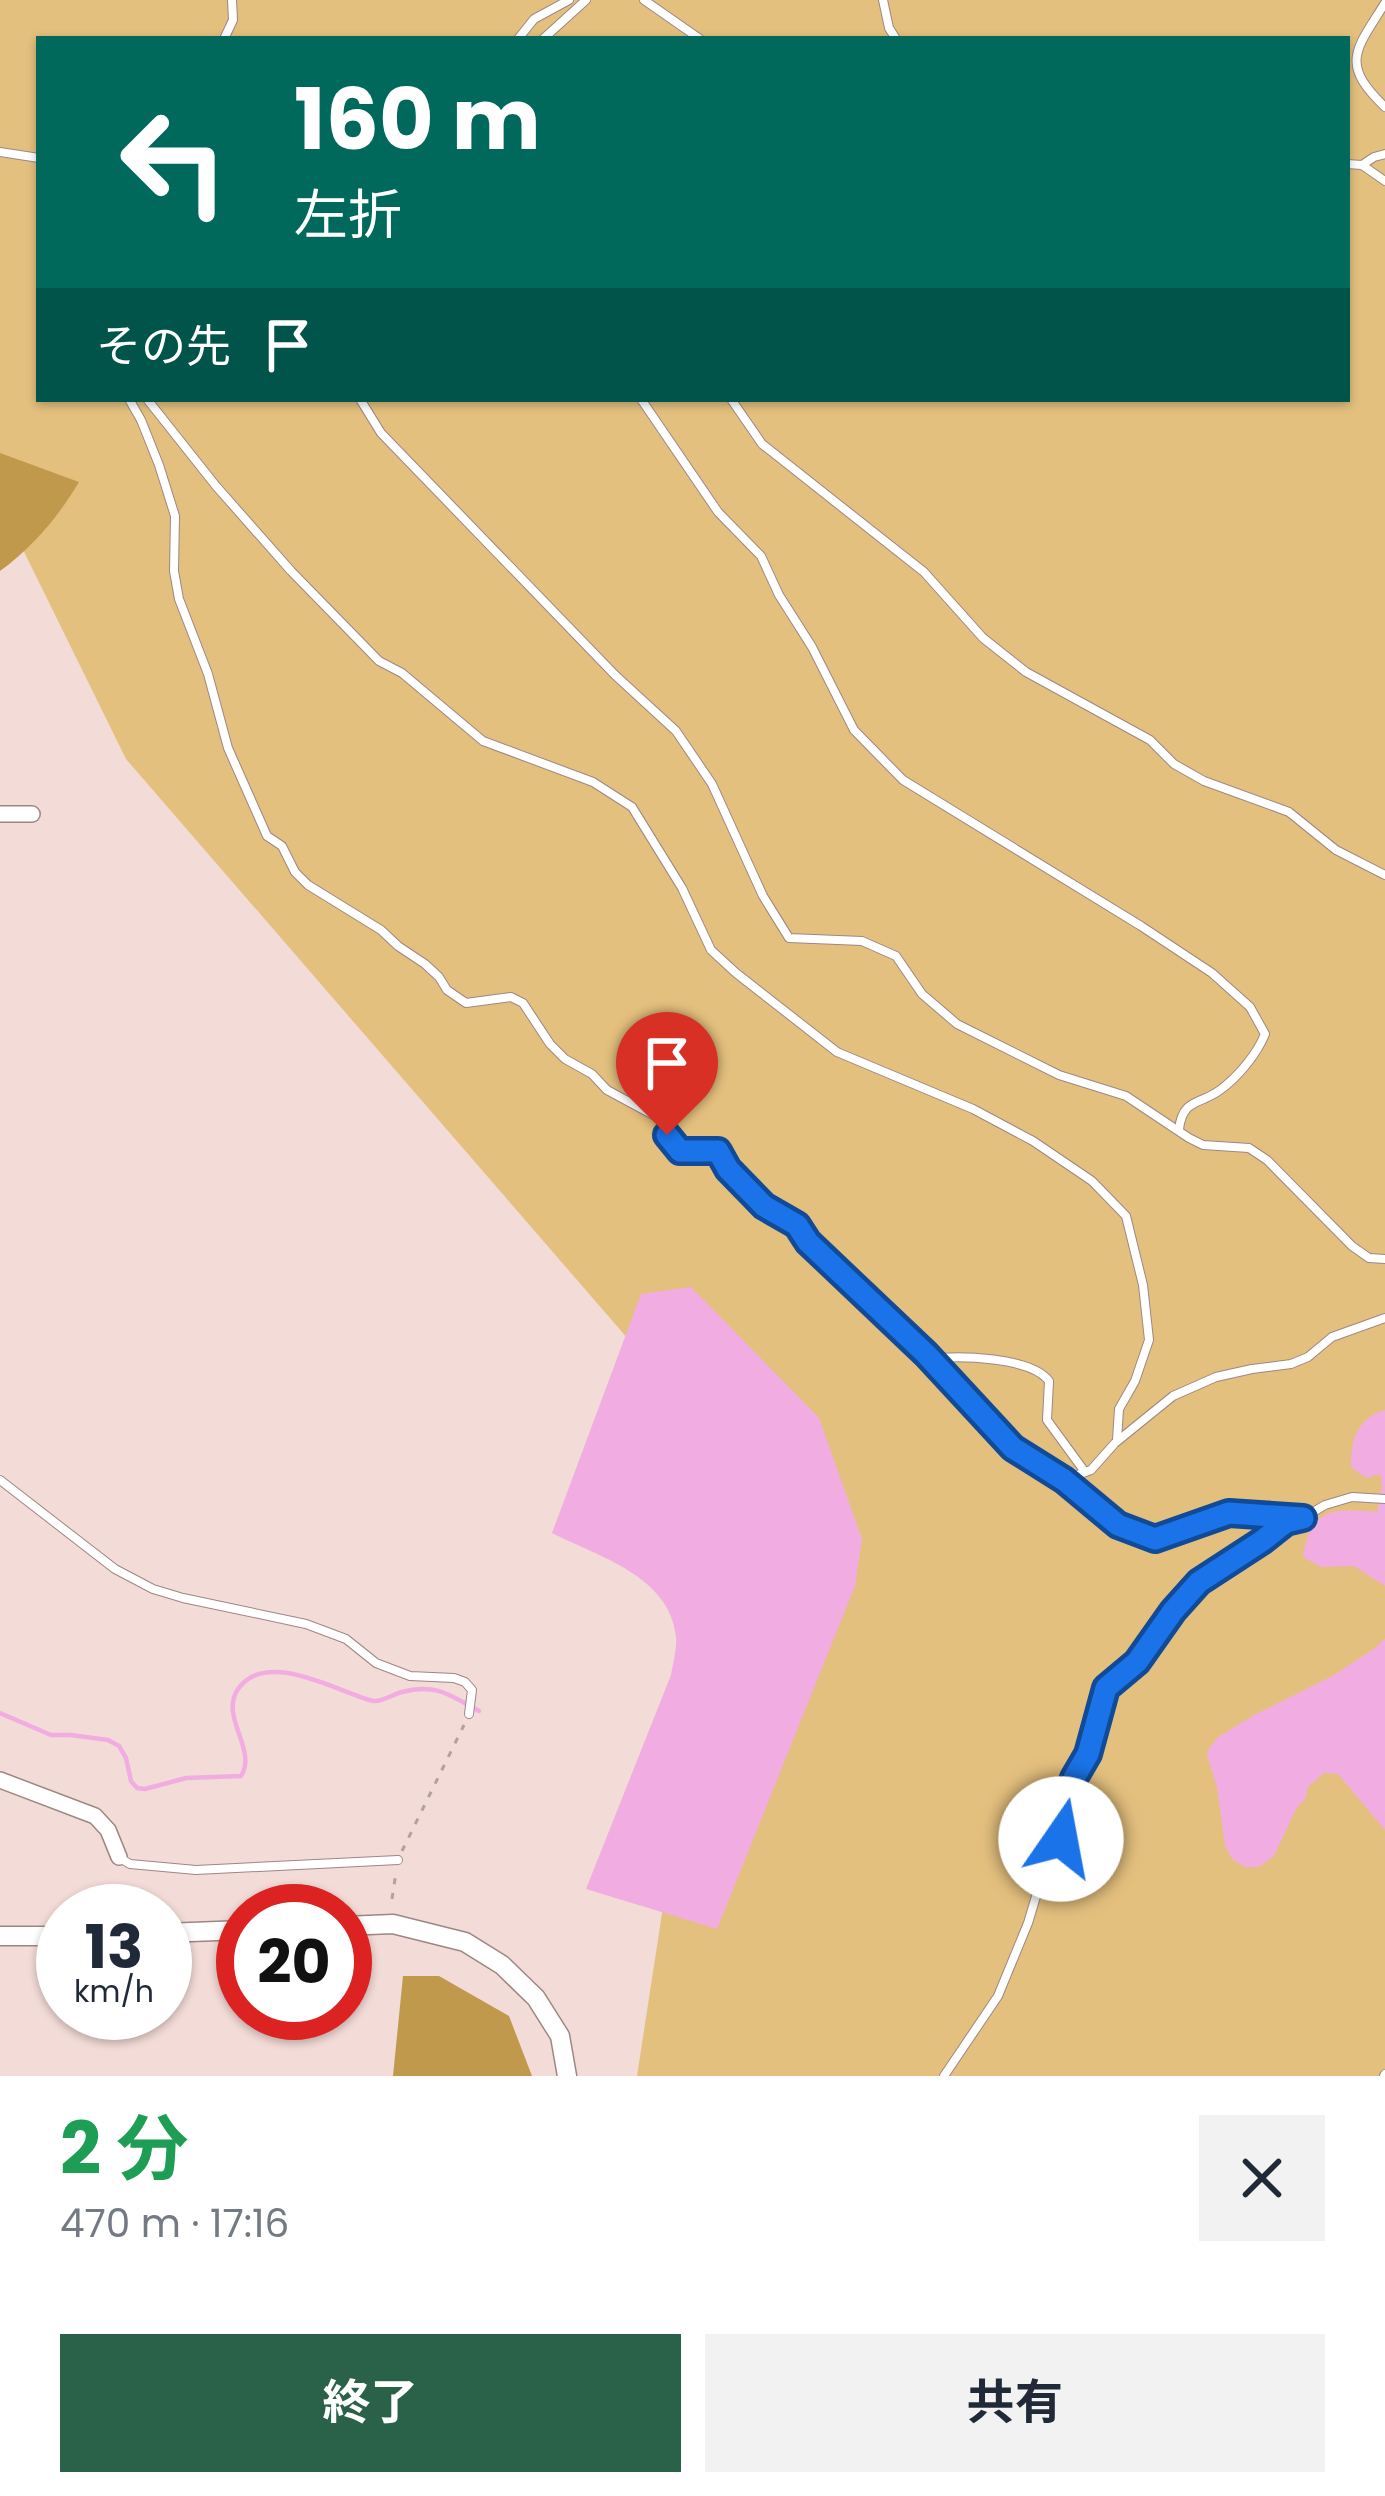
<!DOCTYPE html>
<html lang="ja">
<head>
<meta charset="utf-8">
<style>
  :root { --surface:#fff; --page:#f2f2f3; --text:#1f2937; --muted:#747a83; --accent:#2a6249 }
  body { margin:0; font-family:Poppins,"Noto Sans JP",sans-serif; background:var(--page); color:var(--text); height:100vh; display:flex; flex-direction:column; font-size:45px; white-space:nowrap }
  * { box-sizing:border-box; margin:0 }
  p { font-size:39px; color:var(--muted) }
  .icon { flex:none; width:66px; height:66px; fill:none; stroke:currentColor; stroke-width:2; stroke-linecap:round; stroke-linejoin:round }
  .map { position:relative; height:2076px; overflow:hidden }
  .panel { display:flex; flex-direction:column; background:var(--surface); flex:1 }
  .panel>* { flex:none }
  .banner { position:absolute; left:36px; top:36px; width:1314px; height:366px; border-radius:0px; box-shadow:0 3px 9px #0004; background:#00695c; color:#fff; overflow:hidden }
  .speed { position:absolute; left:36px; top:1884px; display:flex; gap:24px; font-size:60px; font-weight:700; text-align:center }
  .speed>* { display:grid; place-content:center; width:156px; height:156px; border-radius:50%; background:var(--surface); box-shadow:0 3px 9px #0004; line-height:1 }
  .speed small { font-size:30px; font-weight:400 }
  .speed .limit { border:18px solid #d22; background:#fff; color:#111 }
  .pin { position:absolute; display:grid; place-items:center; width:102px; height:102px; color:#fff; margin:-123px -51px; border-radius:50% 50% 50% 0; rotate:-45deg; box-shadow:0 0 12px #0007 }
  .pin .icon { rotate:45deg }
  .me { position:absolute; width:132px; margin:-66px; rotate:12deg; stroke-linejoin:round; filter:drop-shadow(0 0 9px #0008) }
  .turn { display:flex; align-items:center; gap:42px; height:252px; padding:0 60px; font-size:54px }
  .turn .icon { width:156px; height:156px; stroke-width:2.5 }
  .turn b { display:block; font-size:84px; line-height:102px }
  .then { display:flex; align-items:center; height:114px; padding:0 60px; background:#0003; gap:24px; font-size:45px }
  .round { display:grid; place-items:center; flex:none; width:126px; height:126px; border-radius:0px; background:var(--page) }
  .headline { display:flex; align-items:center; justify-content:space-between; height:204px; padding:0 60px }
  h1 { font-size:72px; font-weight:700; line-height:90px; color:#1e9e55 }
  .button { display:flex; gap:24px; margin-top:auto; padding:24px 60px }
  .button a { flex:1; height:138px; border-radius:0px; background:var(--accent); color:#fff; font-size:48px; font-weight:700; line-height:138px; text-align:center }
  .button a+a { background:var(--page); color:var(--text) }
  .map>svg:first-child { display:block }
  .green { fill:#e4c07e; fill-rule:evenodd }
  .forest { fill:#c0994d }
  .water { fill:#f1ade2 }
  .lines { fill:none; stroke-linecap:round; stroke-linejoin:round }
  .stream { stroke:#f1ade2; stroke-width:4.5 }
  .service-casing { stroke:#9d8783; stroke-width:10 }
  .minor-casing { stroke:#9d8783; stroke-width:18 }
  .tertiary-casing { stroke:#9d8783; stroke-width:21 }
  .path { stroke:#b4a19e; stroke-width:3; stroke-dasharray:6 9; stroke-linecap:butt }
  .service { stroke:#fff; stroke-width:8 }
  .minor { stroke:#fff; stroke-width:15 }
  .tertiary { stroke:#fff; stroke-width:18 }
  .route-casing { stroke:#114b97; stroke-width:30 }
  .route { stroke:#1a73e8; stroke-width:21 }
</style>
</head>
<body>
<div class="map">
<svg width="1385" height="2076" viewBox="0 0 1385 2076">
  <rect width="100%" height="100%" fill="#f3dbd7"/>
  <path class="green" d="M0,0H1385V2076H637L732,1459L126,759L0,503ZM39,39H1347V399H39Z"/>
  <g class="forest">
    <path d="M0,453L79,482C58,517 33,547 0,571Z"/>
    <polygon points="403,1976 439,1976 509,2016 532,2076 393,2076"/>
  </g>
  <g class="water">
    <path d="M691,1287L819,1418L862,1539L855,1586L717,1929L586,1889L671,1675C673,1663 677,1649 676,1637C670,1576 599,1557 552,1533L641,1294Z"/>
    <path d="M1385,1410V1586L1354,1566L1321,1567L1303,1557C1310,1507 1334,1508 1377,1512L1382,1484L1380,1474L1366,1478L1351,1467C1351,1440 1357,1418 1385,1410Z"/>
    <polygon points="1385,1638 1385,1830 1338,1774 1324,1773 1308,1787 1305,1799 1296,1809 1274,1856 1259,1867 1245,1867 1232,1859 1225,1846 1217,1787 1207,1755 1208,1750 1218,1737 1256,1714 1334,1675 1375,1648"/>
  </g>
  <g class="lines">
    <path class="stream" d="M0,1713L51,1735H71L108,1740L119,1746L126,1758L131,1781L137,1788L145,1789L186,1778L241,1776C258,1750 219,1717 238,1689C264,1652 325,1685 358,1696C360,1697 374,1702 375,1701C383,1701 394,1694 402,1692C436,1683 450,1695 479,1711"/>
    <defs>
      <g id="service">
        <polyline points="644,0 700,39"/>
        <polyline points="883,0 889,28 896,39"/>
        <path d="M1385,3C1356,50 1339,63 1385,107"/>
        <polyline points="224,39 233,20 232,0"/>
        <polyline points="518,39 534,19 569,0"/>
        <polyline points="543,39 586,0"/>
        <polyline points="0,152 39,158"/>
        <polyline points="1347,164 1362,165 1385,181"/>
        <polyline points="1362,165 1374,157 1385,154"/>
        <polyline points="129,399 141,420 159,465 175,516 174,571 179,599 208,674 228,748 267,836 282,846 295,872 308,885 381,930 398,946 425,964 439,977 447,990 466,1003 511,997 523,1003 550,1044 565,1059 592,1074 607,1090 659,1118 680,1151 718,1151 728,1169 764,1206 797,1225 808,1242 926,1355 1013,1448 1063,1480 1091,1470 1115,1443 1173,1396 1216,1377 1252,1369 1291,1364 1308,1357 1332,1337 1385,1318"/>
        <polyline points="147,399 216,486 291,571 379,661 402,673 483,741 593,782 632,807 682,888 711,950 736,973 837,1052 973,1109 1033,1141 1092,1181 1126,1216 1143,1285 1149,1340 1135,1381 1119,1409 1117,1440"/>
        <polyline points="360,399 381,433 615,675 676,731 712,784 763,896 789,938 862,941 896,956 922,994 957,1024 1059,1075 1126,1096 1189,1138 1203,1145 1249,1148 1267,1160 1352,1246 1369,1258 1385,1259"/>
        <path d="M641,399L718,512L761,556L779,595L812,647L854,730L903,780L1141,926L1212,973L1250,1007L1265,1034C1257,1054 1238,1077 1220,1090C1200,1105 1183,1098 1179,1129"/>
        <polyline points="731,399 762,444 924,572 983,638 1026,672 1150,740 1174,764 1204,781 1289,812 1336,850 1385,875"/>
        <path d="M929,1359C959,1355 1031,1357 1049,1381L1047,1420L1085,1472"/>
        <polyline points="0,1480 115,1569 153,1589 183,1598 306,1624 346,1639 376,1663 410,1676 454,1678 465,1682 472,1690 469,1714"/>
        <polyline points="1064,1480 1118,1525 1155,1539 1229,1513 1296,1517"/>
        <polyline points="120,1858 130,1864 196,1870 398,1860"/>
        <polyline points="944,2076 998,1996 1028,1923 1041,1880 1058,1856 1064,1809 1074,1778 1088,1754 1106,1688 1137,1662 1173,1611 1199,1582 1262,1541 1286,1522 1303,1518 1325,1505 1352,1497 1385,1499"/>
        <polyline points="1384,2076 1385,2074"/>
      </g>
      <g id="minor">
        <polyline points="0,814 32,814"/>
        <polyline points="0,1780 95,1816 108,1830 119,1857"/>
      </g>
      <g id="tertiary">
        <polyline points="345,1926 393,1924 465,1942 502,1965 536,1998 560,2036 567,2076"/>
        <polyline points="165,1933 243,1930"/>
        <polyline points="0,1936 63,1936"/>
      </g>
    </defs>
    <use href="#service" class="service-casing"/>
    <use href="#minor" class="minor-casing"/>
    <use href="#tertiary" class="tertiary-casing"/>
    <g class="path">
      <polyline points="402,1851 464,1725"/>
      <polyline points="392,1899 396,1872"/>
    </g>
    <use href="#service" class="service"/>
    <use href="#minor" class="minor"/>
    <use href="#tertiary" class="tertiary"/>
  </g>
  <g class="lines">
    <defs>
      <polyline id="route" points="667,1135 680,1151 718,1151 728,1169 764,1206 797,1225 808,1242 926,1354 1013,1448 1064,1480 1118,1525 1155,1539 1229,1513 1303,1518 1286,1522 1262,1541 1199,1582 1173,1611 1137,1662 1106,1688 1088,1754 1074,1778 1064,1809 1061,1839"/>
    </defs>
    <use href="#route" class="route-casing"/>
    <use href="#route" class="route"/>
  </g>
</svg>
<div class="speed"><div>13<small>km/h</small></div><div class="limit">20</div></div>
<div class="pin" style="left:667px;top:1135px;background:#d93025"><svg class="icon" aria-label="arrive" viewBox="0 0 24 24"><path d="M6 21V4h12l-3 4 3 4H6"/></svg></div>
<svg class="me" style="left:1061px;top:1839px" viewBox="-20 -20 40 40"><circle r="19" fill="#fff"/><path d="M0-13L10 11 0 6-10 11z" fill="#1a73e8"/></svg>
<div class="banner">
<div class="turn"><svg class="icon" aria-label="left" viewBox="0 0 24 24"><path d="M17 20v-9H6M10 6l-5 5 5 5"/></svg><div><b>160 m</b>左折</div></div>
<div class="then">その先<svg class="icon" aria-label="arrive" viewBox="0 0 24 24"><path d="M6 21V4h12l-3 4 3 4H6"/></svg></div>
</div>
</div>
<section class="panel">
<div class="headline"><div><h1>2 分</h1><p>470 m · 17:16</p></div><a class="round"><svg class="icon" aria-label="close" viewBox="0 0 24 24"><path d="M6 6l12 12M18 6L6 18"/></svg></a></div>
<div class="button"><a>終了</a><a>共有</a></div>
</section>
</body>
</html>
